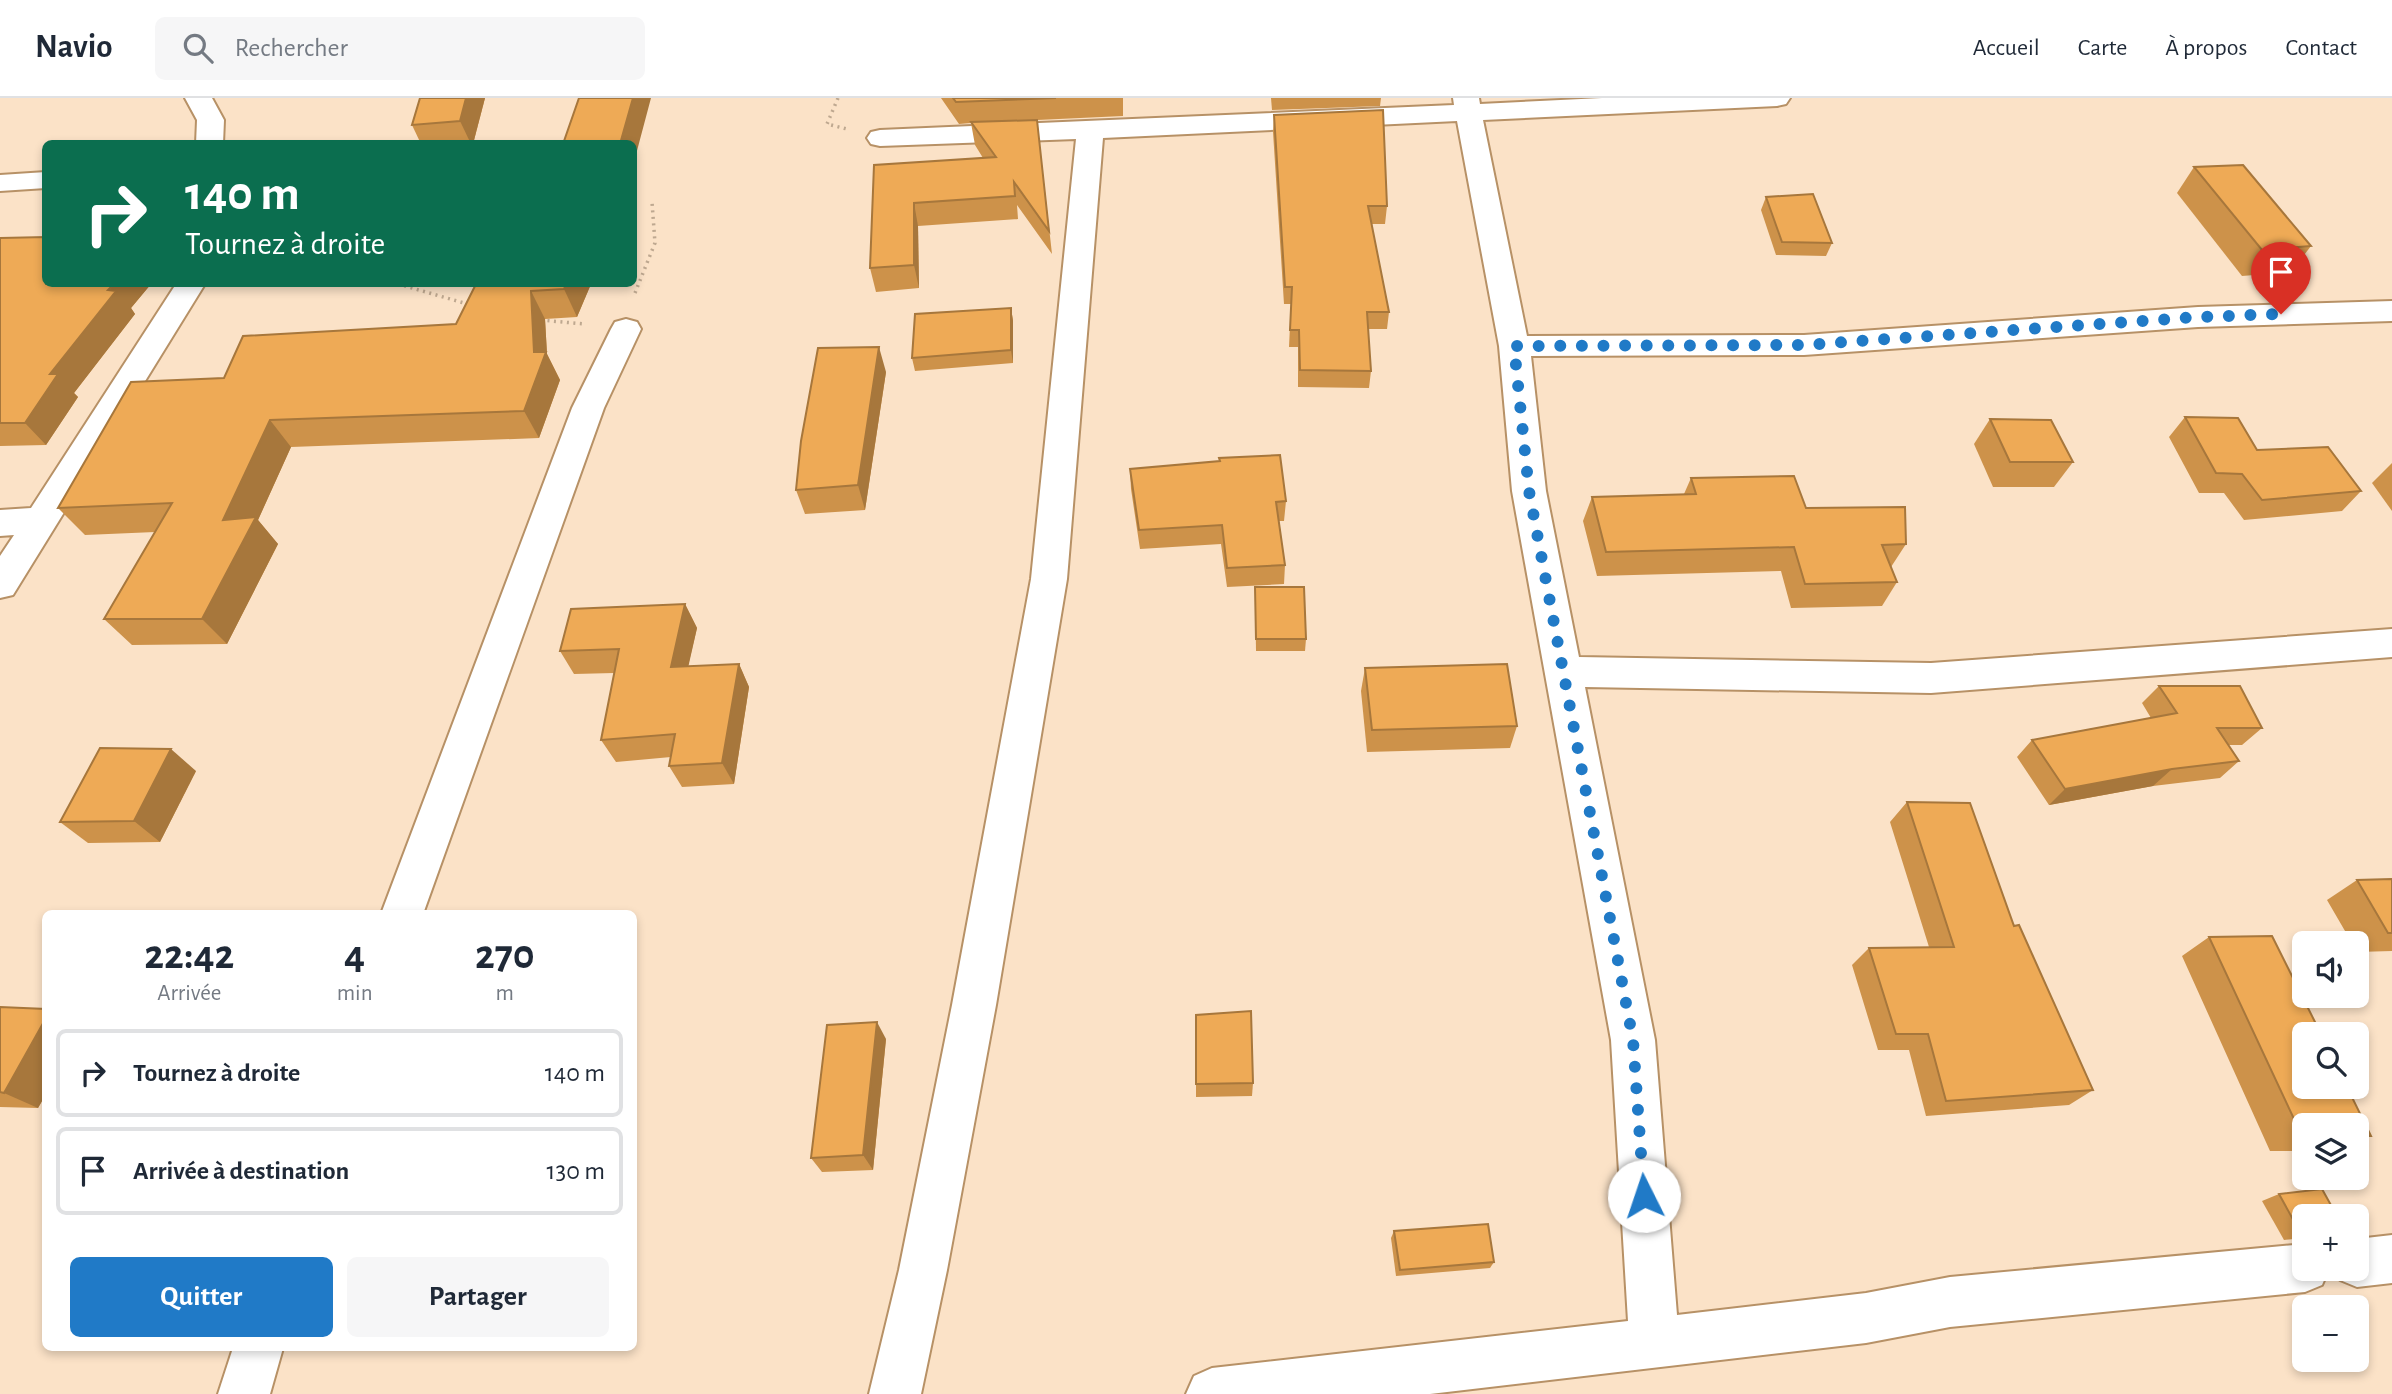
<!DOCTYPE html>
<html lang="fr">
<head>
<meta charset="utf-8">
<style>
  :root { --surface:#fff; --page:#f6f6f7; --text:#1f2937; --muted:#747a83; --line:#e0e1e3; --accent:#207ac7 }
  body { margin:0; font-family:"Alegreya Sans",sans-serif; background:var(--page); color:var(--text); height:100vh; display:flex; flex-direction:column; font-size:26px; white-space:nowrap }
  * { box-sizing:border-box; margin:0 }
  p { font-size:23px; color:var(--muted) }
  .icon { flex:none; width:38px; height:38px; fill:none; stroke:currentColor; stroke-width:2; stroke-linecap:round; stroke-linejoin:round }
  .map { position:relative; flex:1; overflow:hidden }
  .details { position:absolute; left:42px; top:812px; width:595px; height:441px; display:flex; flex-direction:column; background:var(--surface); border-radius:10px; box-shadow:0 4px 10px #0003 }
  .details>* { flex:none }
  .hud { position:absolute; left:42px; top:42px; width:595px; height:147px; border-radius:10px; box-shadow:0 4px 10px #0003; background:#0b6e4f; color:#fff; overflow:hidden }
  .tools { position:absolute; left:2292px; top:833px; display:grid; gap:14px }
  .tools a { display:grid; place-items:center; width:77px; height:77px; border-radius:10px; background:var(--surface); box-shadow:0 4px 10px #0003; font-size:35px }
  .pin { position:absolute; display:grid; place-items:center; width:60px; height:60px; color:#fff; margin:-72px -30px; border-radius:50% 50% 50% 0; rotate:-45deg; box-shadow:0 0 7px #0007 }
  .pin .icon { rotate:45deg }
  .me { position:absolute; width:77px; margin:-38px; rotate:356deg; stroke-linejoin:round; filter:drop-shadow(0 0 5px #0008) }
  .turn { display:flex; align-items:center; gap:24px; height:147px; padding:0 28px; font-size:32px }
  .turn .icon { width:91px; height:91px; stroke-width:2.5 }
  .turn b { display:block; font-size:49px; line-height:60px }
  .eta { display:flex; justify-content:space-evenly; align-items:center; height:119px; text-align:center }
  .eta b { font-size:42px; font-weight:700; line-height:49px }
  .action { display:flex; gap:14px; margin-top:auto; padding:14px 28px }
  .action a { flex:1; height:80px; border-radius:10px; background:var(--accent); color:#fff; font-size:28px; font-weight:700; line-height:80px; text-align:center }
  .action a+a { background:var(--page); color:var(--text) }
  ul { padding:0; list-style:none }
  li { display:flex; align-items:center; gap:21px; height:88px; margin:0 14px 10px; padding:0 14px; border:4px solid var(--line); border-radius:10px }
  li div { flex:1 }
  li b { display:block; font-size:26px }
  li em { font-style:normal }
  header { display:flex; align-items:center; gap:42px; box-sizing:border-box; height:98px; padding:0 35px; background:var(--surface); border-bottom:2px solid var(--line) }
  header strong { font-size:33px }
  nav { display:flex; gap:38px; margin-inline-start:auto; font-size:24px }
  .search { width:490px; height:63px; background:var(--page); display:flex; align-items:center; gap:18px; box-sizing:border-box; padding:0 24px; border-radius:10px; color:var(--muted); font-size:26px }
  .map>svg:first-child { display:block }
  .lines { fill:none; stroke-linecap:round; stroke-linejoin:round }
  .minor-casing { stroke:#b79166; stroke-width:4 }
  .path { stroke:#bea890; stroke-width:3.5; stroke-dasharray:2 4.5; stroke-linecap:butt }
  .minor { fill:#fff; fill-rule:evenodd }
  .wall { fill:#cd924a }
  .shaded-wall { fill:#a7773c }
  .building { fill:#eeaa56; stroke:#a7773c; stroke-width:2 }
  .route { stroke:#207ac7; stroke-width:12; stroke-dasharray:0 21.6 }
</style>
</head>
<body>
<header>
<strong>Navio</strong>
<div class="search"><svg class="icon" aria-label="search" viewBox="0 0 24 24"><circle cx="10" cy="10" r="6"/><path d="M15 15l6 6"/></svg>Rechercher</div>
<nav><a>Accueil</a><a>Carte</a><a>À propos</a><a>Contact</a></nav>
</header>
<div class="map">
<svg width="2392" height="1296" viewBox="0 0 2392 1296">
  <rect width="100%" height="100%" fill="#fbe2c7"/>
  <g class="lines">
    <defs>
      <g id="minor">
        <polygon points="185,0 212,0 224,22 223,46 196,46 197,22"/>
        <polygon points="1453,0 1479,0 1480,6 1602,0 1790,0 1786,6 1777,8 1483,22 1527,238 1804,237 2198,209 2392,203 2392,223 2198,229 1804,257 1531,258 1546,393 1579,559 1931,565 2392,531 2392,559 1931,595 1585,589 1655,942 1677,1217 1866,1195 1950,1179 2305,1146 2305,1171 2329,1171 2322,1187 2305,1194 1950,1229 1866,1245 1430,1296 1186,1296 1194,1278 1212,1270 1628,1223 1611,942 1512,393 1499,248 1457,23 1103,40 1067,481 996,907 947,1172 921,1296 869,1296 899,1172 952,907 1031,481 1076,41 880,48 871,46 867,40 871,34 880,32 1454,7"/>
        <polygon points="46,74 46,90 0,93 0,77"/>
        <polygon points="176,186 205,186 13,497 0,500 0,458 14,437 0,438 0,412 31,410"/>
        <polygon points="626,221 637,224 641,231 604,310 423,816 381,816 572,310 611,231 615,224"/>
        <polygon points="2392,1137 2392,1185 2357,1189 2340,1182 2335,1171 2357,1171 2357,1141"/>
        <polygon points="233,1250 283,1250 270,1296 218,1296"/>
      </g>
    </defs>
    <use href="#minor" class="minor-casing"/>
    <g class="path">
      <polyline points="838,0 827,26 847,31"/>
      <polyline points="398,186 471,207"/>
      <polyline points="635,195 655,145 652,104"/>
      <polyline points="541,222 584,226"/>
    </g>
    <use href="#minor" class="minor"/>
  </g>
  <g class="wall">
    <polygon points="420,0 485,0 473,46 421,46 412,27"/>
    <polygon points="941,0 1123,0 1123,18 1037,22 1052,156 1017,107 1018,121 918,128 919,190 876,194 870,170 874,67 983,60 975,47 971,25 959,26"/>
    <polygon points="1271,0 1381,0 1380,8 1272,12"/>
    <polygon points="1274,17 1387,108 1385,126 1371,126 1389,214 1387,231 1368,231 1371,273 1369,290 1298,289 1298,249 1289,249 1291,206 1284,206 1273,34"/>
    <polygon points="2194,69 2311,148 2291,174 2242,178 2177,95"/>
    <polygon points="1766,99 1832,145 1826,158 1776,157 1761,112"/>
    <polygon points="0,140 46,186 151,186 131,210 135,216 74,295 78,299 46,347 0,348"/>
    <polygon points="476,186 591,186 577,219 545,221 547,256 560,282 539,340 291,349 258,422 278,446 227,546 132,547 104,521 155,434 85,437 58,410 224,280 456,226"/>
    <polygon points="1011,210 1013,223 1013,265 915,273 912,260"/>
    <polygon points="886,274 865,412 805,416 796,392"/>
    <polygon points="2185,319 2257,352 2361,393 2342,413 2244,422 2224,395 2199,395 2169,339"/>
    <polygon points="1990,321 2073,364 2054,389 1993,389 1974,346"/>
    <polygon points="2392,365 2392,413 2372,385"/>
    <polygon points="1130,371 1286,403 1284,423 1279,423 1285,467 1284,486 1227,489 1221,446 1140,451 1131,391"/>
    <polygon points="1691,380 1806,410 1906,446 1891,469 1897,484 1882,508 1791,510 1781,473 1597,478 1583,423 1592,399 1684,396"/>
    <polygon points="1255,489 1306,541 1305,553 1256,553"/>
    <polygon points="685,506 697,530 688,568 739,566 749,589 734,686 682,689 669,668 671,659 616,664 601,642 614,575 574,576 560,553"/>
    <polygon points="1365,570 1517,628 1510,650 1367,654 1361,593"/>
    <polygon points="2159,588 2262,630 2242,647 2228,647 2239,663 2220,680 2153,688 2049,707 2017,659 2032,642 2151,620 2142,605"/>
    <polygon points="196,673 160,744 88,745 60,724"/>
    <polygon points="1907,704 2014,828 2093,992 2069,1007 1926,1018 1909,952 1878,952 1852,867 1869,850 1929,849 1890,724"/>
    <polygon points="2392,781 2392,853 2357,854 2357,845 2352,845 2327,802 2357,782"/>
    <polygon points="2209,839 2371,1038 2357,1044 2357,1027 2305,1027 2305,1053 2270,1053 2182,858"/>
    <polygon points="0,909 46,911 46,996 38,1010 0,1009"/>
    <polygon points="1196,917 1253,985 1252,998 1196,999"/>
    <polygon points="886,941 873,1072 822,1074 811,1060"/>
    <polygon points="2279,1096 2305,1118 2305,1140 2284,1142 2262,1103"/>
    <polygon points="1394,1133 1494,1164 1490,1170 1396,1178 1391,1140"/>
  </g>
  <g class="shaded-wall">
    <polygon points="466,0 485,0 473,46 471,46 460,23"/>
    <polygon points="633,0 651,0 634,64 634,46 620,46"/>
    <polygon points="914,105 918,128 919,190 914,167"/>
    <polygon points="114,186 151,186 131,210 135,216 74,295 78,299 46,347 25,325 50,276"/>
    <polygon points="566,186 591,186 577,219 564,191"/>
    <polygon points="531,193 545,221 547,256 560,282 539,340 524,313 534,254"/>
    <polygon points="1011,210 1013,223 1013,265 1011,252"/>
    <polygon points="879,249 886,274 865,412 858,387"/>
    <polygon points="270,322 291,349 258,422 278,446 227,546 202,521 223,422"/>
    <polygon points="685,506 697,530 683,592 671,569"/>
    <polygon points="739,566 749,589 734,686 722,665"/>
    <polygon points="171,651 196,673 160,744 134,723"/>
    <polygon points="2172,671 2153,688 2049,707 2065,691"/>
    <polygon points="46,920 46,996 38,1010 4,995"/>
    <polygon points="877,924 886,941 873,1072 863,1057"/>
  </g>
  <g class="building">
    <polygon points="420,0 466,0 460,23 412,27"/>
    <polygon points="579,0 633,0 620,46 563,46"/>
    <polygon points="953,0 1056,0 956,4"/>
    <polygon points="1383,12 1387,108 1368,108 1389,214 1367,214 1371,273 1300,272 1299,232 1290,232 1292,189 1285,189 1274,17"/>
    <polygon points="1037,22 1049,133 1014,84 1015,98 914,105 914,167 870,170 874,67 996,59 971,24"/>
    <polygon points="2243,67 2311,148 2262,152 2194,69"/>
    <polygon points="1813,96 1832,145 1782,144 1766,99"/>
    <polygon points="46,139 46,186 114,186 108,192 116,193 50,276 58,276 25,325 0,325 0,140"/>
    <polygon points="476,186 566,186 564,191 531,193 534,254 546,254 524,313 270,322 223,422 256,419 202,521 104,521 172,405 58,410 131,284 224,280 243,238 456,226"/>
    <polygon points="1011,210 1011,252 912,260 915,216"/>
    <polygon points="879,249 858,387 796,392 801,343 818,250"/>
    <polygon points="2185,319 2238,320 2257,352 2328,349 2361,393 2262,402 2242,376 2216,375"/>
    <polygon points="1990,321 2051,322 2073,364 2010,364"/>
    <polygon points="1280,357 1286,403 1276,404 1285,467 1227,470 1222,427 1139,432 1130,371 1220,363 1219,360"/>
    <polygon points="1794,378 1806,410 1905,409 1906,446 1882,447 1897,484 1805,486 1794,449 1606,454 1592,399 1696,396 1691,380"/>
    <polygon points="1255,489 1304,489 1306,541 1256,541"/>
    <polygon points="685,506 671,569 739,566 722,665 669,668 675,636 601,642 619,551 560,553 571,511"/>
    <polygon points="1507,566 1517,628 1372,632 1365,570"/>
    <polygon points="2159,588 2240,588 2262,630 2217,630 2239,663 2172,671 2065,691 2032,642 2177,615"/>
    <polygon points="100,650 171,651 134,723 60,724"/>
    <polygon points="1907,704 1970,705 2014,828 2019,827 2093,992 1946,1003 1928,936 1896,936 1869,850 1954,849"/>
    <polygon points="2392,781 2392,835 2388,835 2357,782"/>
    <polygon points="2272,838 2321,936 2305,936 2305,989 2347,989 2371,1038 2357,1038 2357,1027 2305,1027 2305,1038 2302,1038 2209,839"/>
    <polygon points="0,909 46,911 46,920 4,995 0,994"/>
    <polygon points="1251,913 1253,985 1196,986 1196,917"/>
    <polygon points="877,924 863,1057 811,1060 827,927"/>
    <polygon points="2322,1091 2337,1118 2305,1118 2305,1136 2301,1136 2279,1096"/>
    <polygon points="1488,1126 1494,1164 1400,1172 1394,1133"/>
  </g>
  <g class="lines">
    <polyline class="route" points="1644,1098 1633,942 1529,393 1514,248 1804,247 2198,219 2281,216"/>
  </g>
</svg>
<div class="tools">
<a><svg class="icon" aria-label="sound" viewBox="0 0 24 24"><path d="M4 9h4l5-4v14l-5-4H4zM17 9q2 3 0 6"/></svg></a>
<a><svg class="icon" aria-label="search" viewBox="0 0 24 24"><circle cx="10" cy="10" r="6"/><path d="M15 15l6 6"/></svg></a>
<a><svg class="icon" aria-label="layers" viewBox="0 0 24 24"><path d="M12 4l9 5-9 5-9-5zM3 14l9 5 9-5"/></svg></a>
<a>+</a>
<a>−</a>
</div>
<div class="pin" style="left:2281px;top:216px;background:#d93025"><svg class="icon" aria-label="arrive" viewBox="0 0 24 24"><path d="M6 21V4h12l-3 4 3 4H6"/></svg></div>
<svg class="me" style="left:1644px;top:1098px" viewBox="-20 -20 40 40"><circle r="19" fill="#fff"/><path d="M0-13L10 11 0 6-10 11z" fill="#207ac7"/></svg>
<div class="hud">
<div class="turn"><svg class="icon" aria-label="right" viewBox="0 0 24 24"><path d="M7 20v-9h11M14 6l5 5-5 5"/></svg><div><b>140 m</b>Tournez à droite</div></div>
</div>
<section class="details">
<div class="eta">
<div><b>22:42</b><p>Arrivée</p></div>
<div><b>4</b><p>min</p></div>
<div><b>270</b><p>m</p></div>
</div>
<ul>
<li><svg class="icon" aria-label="right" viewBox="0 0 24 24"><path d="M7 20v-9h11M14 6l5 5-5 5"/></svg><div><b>Tournez à droite</b></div><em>140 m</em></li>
<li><svg class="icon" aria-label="arrive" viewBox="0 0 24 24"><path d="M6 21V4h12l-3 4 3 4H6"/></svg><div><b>Arrivée à destination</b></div><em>130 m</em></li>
</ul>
<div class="action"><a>Quitter</a><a>Partager</a></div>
</section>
</div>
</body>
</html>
